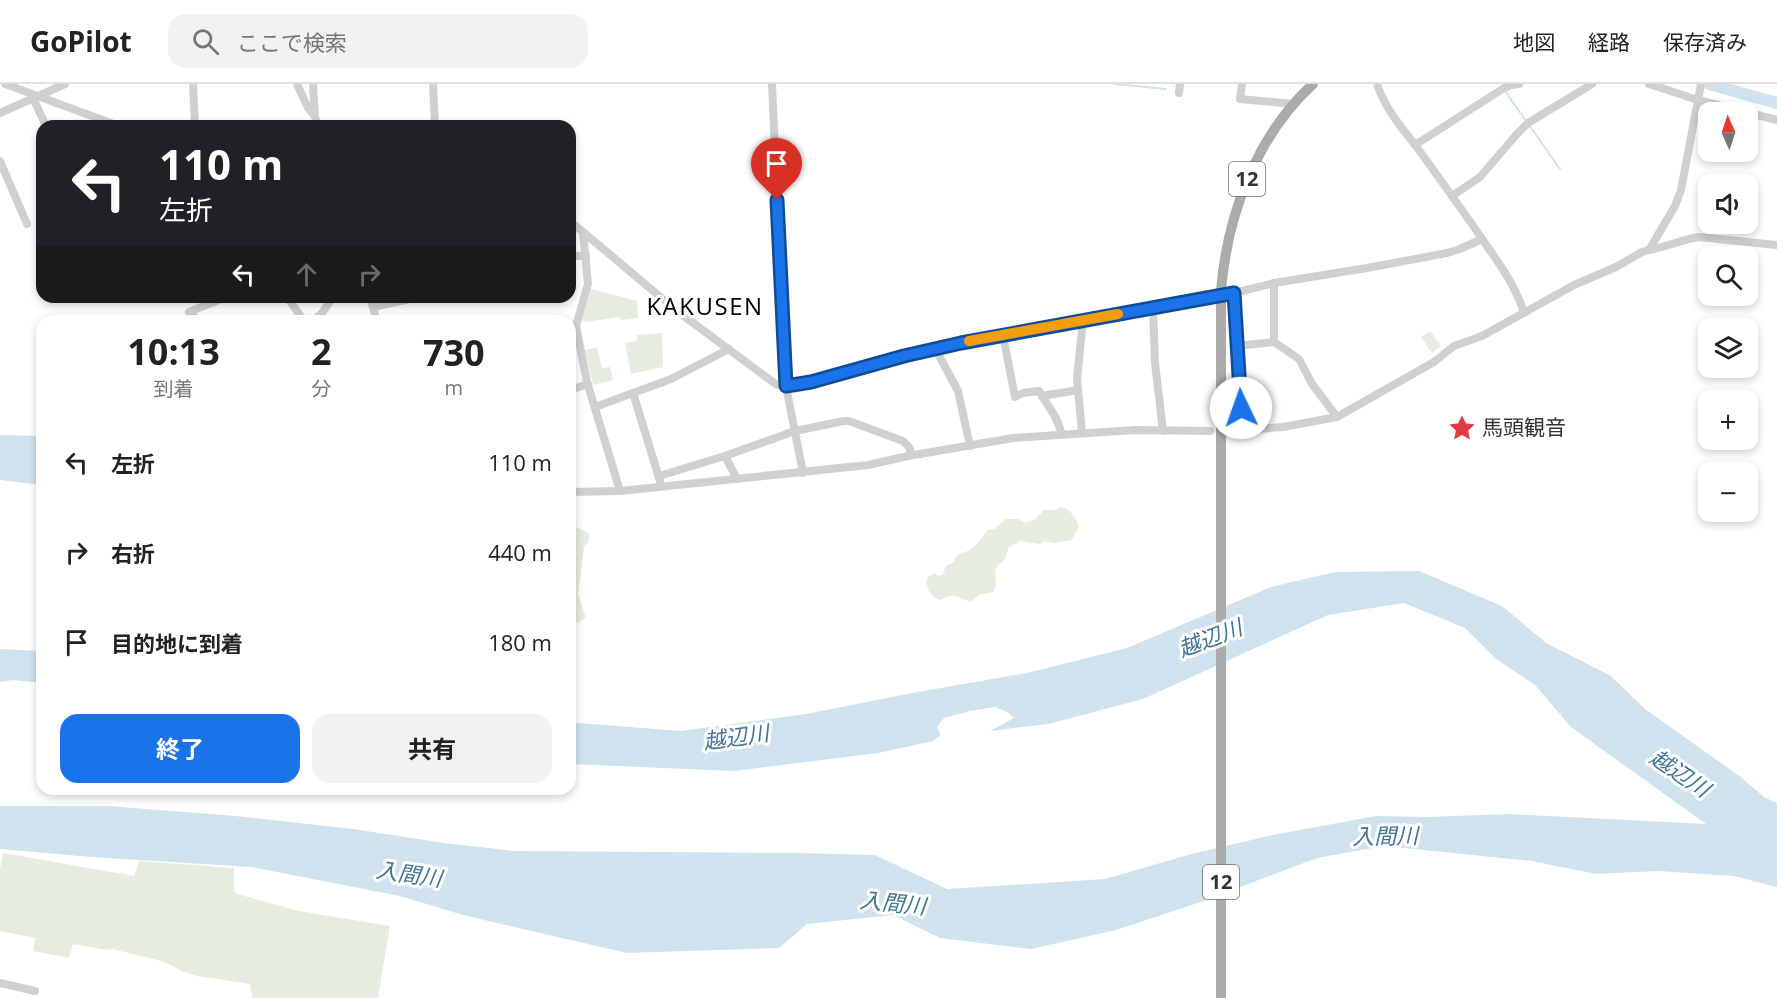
<!DOCTYPE html>
<html lang="ja">
<head>
<meta charset="utf-8">
<style>
  :root { --surface:#fff; --page:#f2f2f2; --text:#222; --muted:#767676; --line:#e0e0e0; --accent:#1a73e8 }
  body { margin:0; font-family:"Open Sans","Noto Sans JP",sans-serif; background:var(--page); color:var(--text); height:100vh; display:flex; flex-direction:column; font-size:22px; white-space:nowrap }
  * { box-sizing:border-box; margin:0 }
  p { font-size:20px; color:var(--muted) }
  .icon { flex:none; width:33px; height:33px; fill:none; stroke:currentColor; stroke-width:2; stroke-linecap:round; stroke-linejoin:round }
  .map { position:relative; flex:1; overflow:hidden }
  .details { position:absolute; left:36px; top:231px; width:540px; height:480px; display:flex; flex-direction:column; background:var(--surface); border-radius:18px; box-shadow:0 3px 9px #0003 }
  .details>* { flex:none }
  .banner { position:absolute; left:36px; top:36px; width:540px; height:183px; border-radius:18px; box-shadow:0 3px 9px #0003; background:#202124; color:#fff; overflow:hidden }
  .needle { width:39px; rotate:357deg }
  .controls { position:absolute; left:1698px; top:18px; display:grid; gap:12px }
  .controls a { display:grid; place-items:center; width:60px; height:60px; border-radius:12px; background:var(--surface); box-shadow:0 3px 9px #0003; font-size:30px }
  .pin { position:absolute; display:grid; place-items:center; width:51px; height:51px; color:#fff; margin:-62px -26px; border-radius:50% 50% 50% 0; rotate:-45deg; box-shadow:0 0 6px #0007 }
  .pin .icon { rotate:45deg }
  .me { position:absolute; width:66px; margin:-33px; rotate:357deg; stroke-linejoin:round; filter:drop-shadow(0 0 4px #0008) }
  .turn { display:flex; align-items:center; gap:21px; height:126px; padding:0 24px; font-size:27px }
  .turn .icon { width:78px; height:78px; stroke-width:2.5 }
  .turn b { display:block; font-size:42px; line-height:51px }
  .lanes { display:flex; align-items:center; height:57px; padding:0 24px; background:#0003; justify-content:center; gap:30px; direction:ltr }
  .lanes .off { opacity:.35 }
  .eta { display:flex; justify-content:space-evenly; align-items:center; height:102px; text-align:center }
  .eta b { font-size:36px; font-weight:700; line-height:42px }
  .primary-button { display:flex; gap:12px; margin-top:auto; padding:12px 24px }
  .primary-button a { flex:1; height:69px; border-radius:18px; background:var(--accent); color:#fff; font-size:24px; font-weight:700; line-height:69px; text-align:center }
  .primary-button a+a { background:var(--page); color:var(--text) }
  ul { padding:0; list-style:none }
  li { display:flex; align-items:center; gap:18px; height:90px; padding:0 24px }
  li div { flex:1 }
  li b { display:block; font-size:22px }
  li em { font-style:normal }
  header { display:flex; align-items:center; gap:36px; box-sizing:border-box; height:84px; padding:0 30px; background:var(--surface); border-bottom:2px solid var(--line) }
  header strong { font-size:28px }
  nav { display:flex; gap:33px; margin-inline-start:auto; font-size:21px }
  .search { width:420px; height:54px; background:var(--page); display:flex; align-items:center; gap:15px; box-sizing:border-box; padding:0 21px; border-radius:18px; color:var(--muted); font-size:22px }
  .map>svg:first-child { display:block }
  .green { fill:#e6ecdf }
  .water { fill:#cfe2ee }
  .lines { fill:none; stroke-linecap:round; stroke-linejoin:round }
  .stream { stroke:#cfe2ee; stroke-width:2 }
  .river { stroke:#cfe2ee; stroke-width:12 }
  .minor { stroke:#d0d0d0; stroke-width:8 }
  .major { stroke:#ababab; stroke-width:10 }
  .major-bridge { stroke:#ababab; stroke-width:10 }
  .route-casing { stroke:#114b97; stroke-width:15 }
  .route { stroke:#1a73e8; stroke-width:10 }
  .slow { stroke:#f59e0b; stroke-width:10 }
  .labels { text-anchor:middle; stroke-width:6; stroke-linejoin:round; paint-order:stroke }
  .shield { fill:#fff; stroke:#707070; stroke-width:1.5 }
  .shield-label { font-size:20px; font-weight:bold; fill:#333 }
  .poi-label { font-size:21px; fill:#333; stroke:#fff; text-anchor:start }
  .water-label { font-size:22px; font-style:italic; fill:#3f7597; stroke:#fff }
  .quarter-label { font-size:24px; letter-spacing:1.5px; fill:#000; stroke:#fff }
</style>
</head>
<body>
<header>
<strong>GoPilot</strong>
<div class="search"><svg class="icon" aria-label="search" viewBox="0 0 24 24"><circle cx="10" cy="10" r="6"/><path d="M15 15l6 6"/></svg>ここで検索</div>
<nav><a>地図</a><a>経路</a><a>保存済み</a></nav>
</header>
<div class="map">
<svg width="1777" height="914" viewBox="0 0 1777 914">
  <rect width="100%" height="100%" fill="#fff"/>
  <g class="green">
    <polygon points="591,205 637,217 638,234 621,236 620,233 586,238 582,236"/>
    <polygon points="1430,247 1441,262 1432,269 1421,253"/>
    <polygon points="662,249 663,283 631,290 625,259 637,257 637,251"/>
    <polygon points="597,263 602,284 610,283 613,296 593,301 585,266"/>
    <path d="M1060,423C1070,424 1075,433 1079,442L1072,456L1054,459L1044,457L1039,460L1020,457L1009,463L1005,475L998,481L995,487L996,501L993,508L979,511L971,518C954,513 959,508 939,516C929,510 926,505 927,494L934,489L938,492L945,490L944,485L947,481L953,479L957,471C975,466 977,459 988,446L994,445L1006,435H1018L1026,439L1034,436L1044,426H1055Z"/>
    <polygon points="570,440 589,449 589,456 584,464 578,510 586,534 578,539 570,532"/>
    <polygon points="3,769 134,792 139,777 234,784 234,806 237,810 299,827 390,842 378,914 252,914 250,900 197,892 184,888 162,877 112,865 106,866 73,860 69,874 33,867 35,854 0,847 0,785"/>
  </g>
  <g class="water">
    <polygon points="0,351 42,352 42,401 0,396"/>
    <polygon points="1419,487 1502,522 1546,559 1611,592 1645,625 1742,694 1764,713 1777,719 1777,803 1734,792 1658,787 1596,790 1532,777 1384,762 1317,774 1198,819 1116,846 1031,865 940,854 893,831 807,840 779,864 627,869 463,831 400,812 251,783 91,773 0,765 0,722 108,722 235,732 353,745 444,759 514,767 797,769 875,771 947,805 1105,795 1195,769 1278,750 1376,732 1428,733 1508,730 1706,740 1571,643 1535,601 1496,575 1465,544 1404,519 1328,531 1143,615 1048,640 990,647 1014,634 1009,629 995,623 971,627 944,634 937,643 941,651 933,657 878,669 734,687 570,680 570,640 579,639 681,647 806,630 912,609 1027,589 1127,564 1271,503 1335,488"/>
    <polygon points="0,565 42,567 42,599 13,596 0,598"/>
  </g>
  <g class="lines">
    <g class="stream">
      <polyline points="1114,0 1166,5"/>
      <polyline points="1505,7 1526,37"/>
      <polyline points="1529,41 1560,85"/>
    </g>
    <polyline class="river" points="1709,0 1777,19"/>
    <g class="minor">
      <polyline points="5,0 119,42"/>
      <polyline points="193,0 195,42"/>
      <polyline points="297,0 308,24 314,31"/>
      <polyline points="313,0 315,33 318,42"/>
      <polyline points="433,0 435,42"/>
      <polyline points="772,0 786,302 803,389"/>
      <polyline points="1242,0 1240,15 1294,20"/>
      <path d="M1377,0C1385,24 1400,42 1416,62C1437,91 1458,120 1478,149C1495,174 1515,199 1524,229"/>
      <polyline points="1649,0 1698,16 1777,36"/>
      <polyline points="1179,9 1180,0"/>
      <polyline points="33,14 46,42"/>
      <polyline points="0,29 65,0"/>
      <polyline points="1415,61 1504,4 1511,1 1519,0"/>
      <polyline points="0,77 27,140"/>
      <polyline points="1452,112 1480,93 1516,51 1528,39 1592,0"/>
      <polyline points="570,137 677,227 777,301 789,302 811,298 904,272 961,259 1234,209 1274,199 1367,184 1447,169 1460,165 1482,155"/>
      <polyline points="583,148 588,200 576,242 587,298 620,407"/>
      <path d="M1649,166C1666,163 1681,156 1698,153L1777,161"/>
      <polyline points="570,172 586,172"/>
      <polyline points="1274,199 1274,258 1299,275 1312,300 1337,333"/>
      <polyline points="1234,209 1242,345"/>
      <polyline points="287,213 304,237"/>
      <polyline points="370,213 377,237"/>
      <polyline points="373,223 419,213"/>
      <polyline points="1153,223 1155,279 1163,347"/>
      <polyline points="199,237 189,228 226,213"/>
      <polyline points="313,237 322,229 333,213"/>
      <polyline points="1003,251 1015,313 1023,309 1039,307 1056,334 1062,350"/>
      <polyline points="1237,262 1274,258"/>
      <polyline points="935,264 958,307 970,362"/>
      <polyline points="570,306 588,300"/>
      <polyline points="633,309 660,397"/>
      <polyline points="1042,312 1078,306"/>
      <polyline points="595,323 671,295 729,265"/>
      <polyline points="1232,347 1283,343 1337,333 1434,278 1454,262 1482,252 1574,201 1616,183 1642,168 1649,166 1675,122 1681,106 1701,0"/>
      <polyline points="1082,348 1077,295 1083,236"/>
      <polyline points="725,372 737,395"/>
      <polyline points="659,392 725,372 795,347 844,337 849,337 903,357 909,363 912,371"/>
      <polyline points="570,408 620,407 868,381 908,372 1013,354 1136,346 1210,347"/>
      <polyline points="0,899 35,907"/>
    </g>
    <g class="major">
      <path d="M1221,207C1227,132 1256,52 1313,0"/>
      <polyline points="1221,215 1221,914"/>
    </g>
    <polyline class="major-bridge" points="1221,215 1221,207"/>
  </g>
  <g class="lines">
    <defs>
      <polyline id="route" points="777,116 786,302 811,298 904,272 961,259 1234,209 1241,324"/>
    </defs>
    <use href="#route" class="route-casing"/>
    <use href="#route" class="route"/>
    <polyline class="slow" points="969,257 1118,230"/>
  </g>
  <defs>
    <symbol id="sight-bare" viewBox="-9 -9 18 18"><path d="M0-6L1.8-2.2L6-1.7L2.9 1.2L3.7 5.4L0 3.3L-3.7 5.4L-2.9 1.2L-6-1.7L-1.8-2.2Z" fill="#e63946" stroke="#fff" stroke-width="2.5" paint-order="stroke"/></symbol>
  </defs>
  <g fill-rule="evenodd">
    <use href="#sight-bare" x="1443" y="325" width="38" height="38"/>
  </g>
  <g class="labels">
    <g class="shield">
      <rect x="1229" y="78" width="36" height="34" rx="4.5"/>
      <rect x="1203" y="781" width="36" height="34" rx="4.5"/>
    </g>
    <g class="shield-label">
      <text x="1247" y="102">12</text>
      <text x="1221" y="805">12</text>
    </g>
    <g class="poi-label">
      <text x="1482" y="351">馬頭観音</text>
    </g>
    <g class="water-label">
      <text transform="translate(1210 554) rotate(-21)" y="8">越辺川</text>
      <text transform="translate(736 653) rotate(-8)" y="8">越辺川</text>
      <text transform="translate(1680 689) rotate(34)" y="8">越辺川</text>
      <text transform="translate(1385 752) rotate(-1)" y="8">入間川</text>
      <text transform="translate(409 790) rotate(8)" y="8">入間川</text>
      <text transform="translate(893 819) rotate(6)" y="8">入間川</text>
    </g>
    <g class="quarter-label">
      <text x="705" y="231">KAKUSEN</text>
    </g>
  </g>
</svg>
<div class="controls">
<a><svg class="needle" viewBox="-14 -14 28 28"><path d="M0-13l5 13h-10z" fill="#e53935"/><path d="M0 13l5-13h-10z" fill="#767676"/></svg></a>
<a><svg class="icon" aria-label="sound" viewBox="0 0 24 24"><path d="M4 9h4l5-4v14l-5-4H4zM17 9q2 3 0 6"/></svg></a>
<a><svg class="icon" aria-label="search" viewBox="0 0 24 24"><circle cx="10" cy="10" r="6"/><path d="M15 15l6 6"/></svg></a>
<a><svg class="icon" aria-label="layers" viewBox="0 0 24 24"><path d="M12 4l9 5-9 5-9-5zM3 14l9 5 9-5"/></svg></a>
<a>+</a>
<a>−</a>
</div>
<div class="pin" style="left:777px;top:116px;background:#d93025"><svg class="icon" aria-label="arrive" viewBox="0 0 24 24"><path d="M6 21V4h12l-3 4 3 4H6"/></svg></div>
<svg class="me" style="left:1241px;top:324px" viewBox="-20 -20 40 40"><circle r="19" fill="#fff"/><path d="M0-13L10 11 0 6-10 11z" fill="#1a73e8"/></svg>
<div class="banner">
<div class="turn"><svg class="icon" aria-label="left" viewBox="0 0 24 24"><path d="M17 20v-9H6M10 6l-5 5 5 5"/></svg><div><b>110 m</b>左折</div></div>
<div class="lanes"><svg class="icon" aria-label="left" viewBox="0 0 24 24"><path d="M17 20v-9H6M10 6l-5 5 5 5"/></svg><svg class="icon off" aria-label="ahead" viewBox="0 0 24 24"><path d="M12 20V5M6 11l6-6 6 6"/></svg><svg class="icon off" aria-label="right" viewBox="0 0 24 24"><path d="M7 20v-9h11M14 6l5 5-5 5"/></svg></div>
</div>
<section class="details">
<div class="eta">
<div><b>10:13</b><p>到着</p></div>
<div><b>2</b><p>分</p></div>
<div><b>730</b><p>m</p></div>
</div>
<ul>
<li><svg class="icon" aria-label="left" viewBox="0 0 24 24"><path d="M17 20v-9H6M10 6l-5 5 5 5"/></svg><div><b>左折</b></div><em>110 m</em></li>
<li><svg class="icon" aria-label="right" viewBox="0 0 24 24"><path d="M7 20v-9h11M14 6l5 5-5 5"/></svg><div><b>右折</b></div><em>440 m</em></li>
<li><svg class="icon" aria-label="arrive" viewBox="0 0 24 24"><path d="M6 21V4h12l-3 4 3 4H6"/></svg><div><b>目的地に到着</b></div><em>180 m</em></li>
</ul>
<div class="primary-button"><a>終了</a><a>共有</a></div>
</section>
</div>
</body>
</html>
